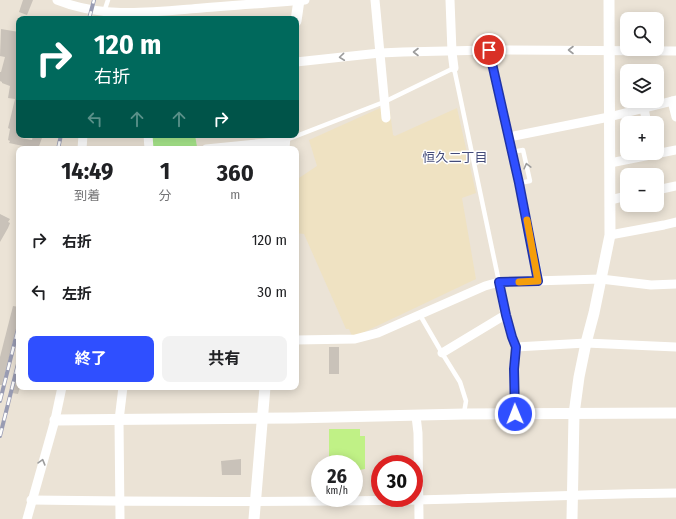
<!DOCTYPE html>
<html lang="ja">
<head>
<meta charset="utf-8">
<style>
  :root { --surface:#fff; --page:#f2f2f2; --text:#202124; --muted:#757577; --accent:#2f4fff }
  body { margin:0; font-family:"Fira Sans Condensed","Noto Sans JP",sans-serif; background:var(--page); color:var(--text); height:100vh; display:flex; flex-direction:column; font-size:15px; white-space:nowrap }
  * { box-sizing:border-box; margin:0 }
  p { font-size:13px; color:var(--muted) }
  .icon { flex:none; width:22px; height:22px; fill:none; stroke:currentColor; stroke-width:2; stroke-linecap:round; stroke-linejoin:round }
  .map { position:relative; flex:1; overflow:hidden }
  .sheet { position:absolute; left:16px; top:146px; width:283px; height:244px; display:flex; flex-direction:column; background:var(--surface); border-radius:8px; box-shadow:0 2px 10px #0003 }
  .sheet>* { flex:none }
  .banner { position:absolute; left:16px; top:16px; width:283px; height:122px; border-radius:8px; box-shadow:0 2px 10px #0003; background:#00695c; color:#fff; overflow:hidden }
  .controls { position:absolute; left:620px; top:12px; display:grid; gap:8px }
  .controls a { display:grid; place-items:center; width:44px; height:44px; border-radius:8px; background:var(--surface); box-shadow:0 2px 10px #0003; font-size:20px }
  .speed { position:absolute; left:311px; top:455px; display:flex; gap:8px; font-size:20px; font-weight:700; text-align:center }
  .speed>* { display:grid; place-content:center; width:52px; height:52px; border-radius:50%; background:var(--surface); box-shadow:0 2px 10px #0003; line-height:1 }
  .speed small { font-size:10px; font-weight:400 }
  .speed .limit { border:6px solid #d22; background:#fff; color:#111 }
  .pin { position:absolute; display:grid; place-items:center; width:34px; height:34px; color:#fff; margin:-17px; border:2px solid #fff; border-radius:50%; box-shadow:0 1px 4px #0007 }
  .me { position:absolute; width:44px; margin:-22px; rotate:359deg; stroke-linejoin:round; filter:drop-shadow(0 0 3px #0008) }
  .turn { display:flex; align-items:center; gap:14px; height:84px; padding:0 12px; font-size:18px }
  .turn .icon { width:52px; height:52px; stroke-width:2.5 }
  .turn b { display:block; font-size:28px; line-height:34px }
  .lanes { display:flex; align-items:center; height:38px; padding:0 12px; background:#0003; justify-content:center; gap:20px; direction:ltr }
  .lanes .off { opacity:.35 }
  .eta { display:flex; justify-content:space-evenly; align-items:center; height:68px; text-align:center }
  .eta b { font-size:24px; font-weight:700; line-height:28px }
  .button { display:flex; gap:8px; margin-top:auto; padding:8px 12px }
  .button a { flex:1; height:46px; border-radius:8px; background:var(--accent); color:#fff; font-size:16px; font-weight:700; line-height:46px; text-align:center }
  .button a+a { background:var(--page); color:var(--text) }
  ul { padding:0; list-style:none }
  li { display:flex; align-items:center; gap:12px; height:52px; padding:0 12px }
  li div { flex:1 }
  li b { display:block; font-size:15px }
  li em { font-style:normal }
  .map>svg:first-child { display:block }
  .education { fill:#efe2c2 }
  .green { fill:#a8e88c }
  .pitch { fill:#c0f186 }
  .building { fill:#c9c2b9 }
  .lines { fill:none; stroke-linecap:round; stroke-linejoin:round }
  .service { stroke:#fff; stroke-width:4.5 }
  .minor { stroke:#fff; stroke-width:9 }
  .tertiary { stroke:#fff; stroke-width:11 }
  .rail-casing { stroke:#999cb3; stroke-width:4 }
  .rail { stroke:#fff; stroke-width:2.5; stroke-dasharray:8; stroke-linecap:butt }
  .oneway { stroke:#9d9d9d }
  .route-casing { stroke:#1f33a6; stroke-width:10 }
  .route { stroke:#2f4fff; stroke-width:7 }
  .slow { stroke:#f59e0b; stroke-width:7 }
  .labels { text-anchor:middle; stroke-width:3; stroke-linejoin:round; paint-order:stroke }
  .neighbourhood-label { font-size:13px; fill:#444c7a; stroke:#fff }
</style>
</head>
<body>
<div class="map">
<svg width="676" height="519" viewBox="0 0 676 519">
  <rect width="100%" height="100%" fill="#ebe3d6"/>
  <polygon class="education" points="389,104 393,135 395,136 457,108 476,193 462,198 476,279 358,335 352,336 349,329 346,329 304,234 296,233 296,180 317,166 309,140"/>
  <polygon class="green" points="151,135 195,135 197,147 179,149 153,149"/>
  <polygon class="pitch" points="329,429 360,429 360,436 365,436 365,469 354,471 354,464 329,464"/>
  <g class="building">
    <polygon points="23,0 33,0 27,15 19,12"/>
    <polygon points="1,29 19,32 16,54 19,54 19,125 17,133 21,135 20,138 32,140 33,135 43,135 38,149 27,149 28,147 9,143 10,141 8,140 10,129 8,128 15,99 8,98 10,86 2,83 2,82 0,81 0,72 1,72 5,57 0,56"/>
    <polygon points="0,214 10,219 8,222 10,223 8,228 0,242"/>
    <polygon points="13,306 19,307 19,318 2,385 0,385 0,357"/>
    <rect x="329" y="347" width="10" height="27"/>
    <polygon points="17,375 19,375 20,387 18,394 12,393"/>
    <polygon points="241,459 241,475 222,475 221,461"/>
  </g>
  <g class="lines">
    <g class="service">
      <polyline points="104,12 108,0"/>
      <polyline points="286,140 384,102 454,68 499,282"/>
      <polyline points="512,152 523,150 530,181 519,183"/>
      <polyline points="420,315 442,353 460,382 466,401 464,413"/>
    </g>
    <g class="minor">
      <path d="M57,0C103,19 153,12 202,8C236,5 271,3 305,0"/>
      <polyline points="375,0 386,118"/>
      <polyline points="450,0 452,52 454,68"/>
      <polyline points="489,50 519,183 539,281"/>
      <polyline points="296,62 380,53 403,52 489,50 676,51"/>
      <polyline points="672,101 676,117"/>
      <polyline points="644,109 647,123"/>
      <polyline points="148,135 149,149"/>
      <polyline points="509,137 609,117 676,100"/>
      <polyline points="82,149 83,135"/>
      <polyline points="206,149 285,141"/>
      <polyline points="610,163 676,150"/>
      <polyline points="657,190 676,186"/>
      <polyline points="610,200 627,196"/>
      <polyline points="610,235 664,225 676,222"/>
      <polyline points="499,282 505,315 512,337 516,347 514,369 515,414"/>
      <polyline points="296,340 355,339 378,333 485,286 499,282 601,279 651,285 676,284"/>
      <polyline points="516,347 586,343 676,347"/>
      <polyline points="442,353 505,315"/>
      <polyline points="416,416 418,433 419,519"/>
      <path d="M31,500C160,502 288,502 417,500C503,498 590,494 676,493"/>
      <polyline points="27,519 55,420 62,387"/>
      <polyline points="120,519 119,420 123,387"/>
    </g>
    <g class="tertiary">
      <polyline points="296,21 299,0"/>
      <polyline points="284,149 285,135"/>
      <polyline points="55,420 293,418 464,414 676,413"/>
      <polyline points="254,519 265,387"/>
      <polyline points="572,519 574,414 579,377 586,343 594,313 610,235 609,0"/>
    </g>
    <defs>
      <g id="rail">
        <polyline points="89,19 94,0"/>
        <polyline points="58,149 61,135"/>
        <polyline points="0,401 19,325"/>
        <polyline points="0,436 19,360"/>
      </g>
    </defs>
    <use href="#rail" class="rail-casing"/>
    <use href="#rail" class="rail"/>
  </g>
  <defs><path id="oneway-chevron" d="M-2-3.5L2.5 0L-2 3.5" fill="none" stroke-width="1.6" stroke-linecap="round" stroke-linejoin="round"/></defs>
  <g class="oneway">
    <use href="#oneway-chevron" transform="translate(571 50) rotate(180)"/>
    <use href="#oneway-chevron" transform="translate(416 52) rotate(180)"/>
    <use href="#oneway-chevron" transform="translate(342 57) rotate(174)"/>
    <use href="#oneway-chevron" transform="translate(527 166) rotate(-104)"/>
    <use href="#oneway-chevron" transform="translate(42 462) rotate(-74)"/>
  </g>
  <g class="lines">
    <defs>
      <polyline id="route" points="489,50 519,183 538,281 499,282 506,315 512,337 516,347 514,369 515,414"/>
    </defs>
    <use href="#route" class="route-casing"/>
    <use href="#route" class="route"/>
    <polyline class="slow" points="519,282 538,281 527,220"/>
  </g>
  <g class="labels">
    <g class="neighbourhood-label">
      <text x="455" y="162">恒久二丁目</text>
    </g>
  </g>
</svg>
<div class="controls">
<a><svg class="icon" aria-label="search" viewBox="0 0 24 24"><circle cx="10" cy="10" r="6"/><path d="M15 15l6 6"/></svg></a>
<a><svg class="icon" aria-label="layers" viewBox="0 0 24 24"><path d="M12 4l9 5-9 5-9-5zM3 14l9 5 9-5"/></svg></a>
<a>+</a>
<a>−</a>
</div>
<div class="speed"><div>26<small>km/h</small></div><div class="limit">30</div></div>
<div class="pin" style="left:489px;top:50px;background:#d93025"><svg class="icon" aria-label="arrive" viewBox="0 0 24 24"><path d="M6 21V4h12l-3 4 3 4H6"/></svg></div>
<svg class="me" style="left:515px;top:414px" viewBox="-20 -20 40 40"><circle r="17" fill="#2f4fff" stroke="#fff" stroke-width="3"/><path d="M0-11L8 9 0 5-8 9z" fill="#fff"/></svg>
<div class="banner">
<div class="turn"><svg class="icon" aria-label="right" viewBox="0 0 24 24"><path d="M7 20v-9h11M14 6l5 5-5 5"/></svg><div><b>120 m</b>右折</div></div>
<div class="lanes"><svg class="icon off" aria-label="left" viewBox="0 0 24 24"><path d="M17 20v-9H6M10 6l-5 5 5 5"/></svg><svg class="icon off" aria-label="ahead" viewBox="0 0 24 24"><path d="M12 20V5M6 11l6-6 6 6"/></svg><svg class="icon off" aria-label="ahead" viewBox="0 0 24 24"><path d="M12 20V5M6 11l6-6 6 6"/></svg><svg class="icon" aria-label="right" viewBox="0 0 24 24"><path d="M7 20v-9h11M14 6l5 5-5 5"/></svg></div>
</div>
<section class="sheet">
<div class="eta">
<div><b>14:49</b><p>到着</p></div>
<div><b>1</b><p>分</p></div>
<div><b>360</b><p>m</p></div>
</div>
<ul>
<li><svg class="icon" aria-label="right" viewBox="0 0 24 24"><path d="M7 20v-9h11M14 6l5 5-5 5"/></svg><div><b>右折</b></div><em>120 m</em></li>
<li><svg class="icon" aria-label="left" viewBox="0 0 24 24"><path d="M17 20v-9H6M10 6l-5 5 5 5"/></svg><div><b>左折</b></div><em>30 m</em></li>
</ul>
<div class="button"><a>終了</a><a>共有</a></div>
</section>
</div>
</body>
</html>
